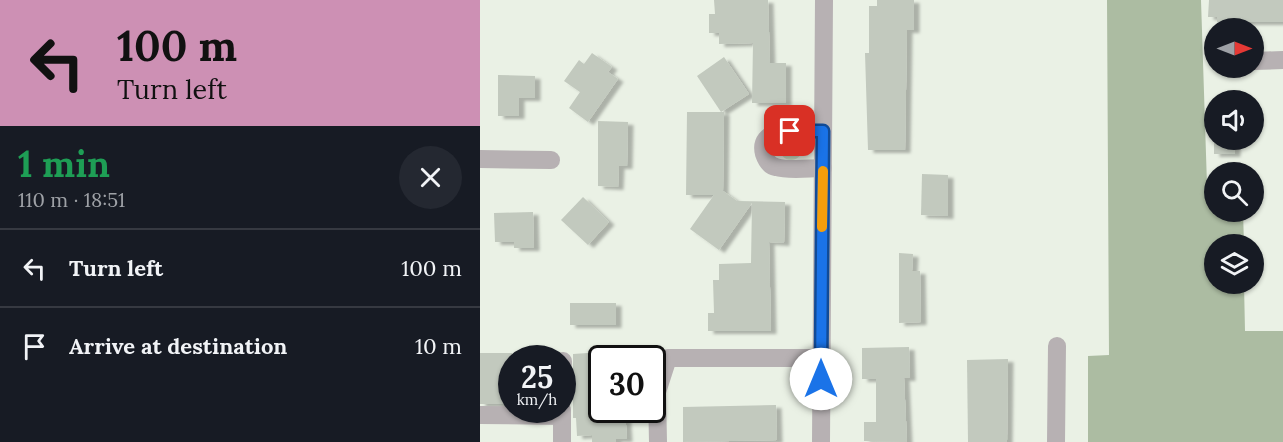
<!DOCTYPE html>
<html lang="en">
<head>
<meta charset="utf-8">
<style>
  :root { --surface:#171b24; --page:#242831; --text:#f1f3f6; --muted:#9ea1a6; --line:#363941 }
  body { margin:0; font-family:Lora,serif; background:var(--page); color:var(--text); height:100vh; display:flex; flex-direction:column; font-size:22px; white-space:nowrap }
  * { box-sizing:border-box; margin:0 }
  p { font-size:20px; color:var(--muted) }
  .icon { flex:none; width:33px; height:33px; fill:none; stroke:currentColor; stroke-width:2; stroke-linecap:round; stroke-linejoin:round }
  .map { position:relative; flex:1; overflow:hidden }
  .panel { display:flex; flex-direction:column; background:var(--surface); width:480px }
  .panel>* { flex:none }
  .banner { background:#cd90b4; color:#111; overflow:hidden }
  .needle { width:39px; rotate:90deg }
  .fabs { position:absolute; left:724px; top:18px; display:grid; gap:12px }
  .fabs a { display:grid; place-items:center; width:60px; height:60px; border-radius:50%; background:var(--surface); box-shadow:0 2px 4px #0004; font-size:30px }
  .speed { position:absolute; left:18px; top:345px; display:flex; gap:12px; font-size:30px; font-weight:700; text-align:center }
  .speed>* { display:grid; place-content:center; width:78px; height:78px; border-radius:50%; background:var(--surface); box-shadow:0 2px 4px #0004; line-height:1 }
  .speed small { font-size:15px; font-weight:400 }
  .speed .limit { border:3px solid #111; border-radius:9px; background:#fff; color:#111 }
  .pin { position:absolute; display:grid; place-items:center; width:51px; height:51px; color:#fff; margin:-26px; border-radius:12px; box-shadow:0 3px 9px #0006 }
  .me { position:absolute; width:66px; margin:-33px; rotate:0deg; stroke-linejoin:round; filter:drop-shadow(0 0 4px #0008) }
  .turn { display:flex; align-items:center; gap:21px; height:126px; padding:0 18px; font-size:27px }
  .turn .icon { width:78px; height:78px; stroke-width:2.5 }
  .turn b { display:block; font-size:42px; line-height:51px }
  .round { display:grid; place-items:center; flex:none; width:63px; height:63px; border-radius:32px; background:var(--page) }
  .overview { display:flex; align-items:center; justify-content:space-between; height:102px; padding:0 18px }
  h1 { font-size:36px; font-weight:700; line-height:45px; color:#1e9e55 }
  ul { padding:0; list-style:none }
  li { display:flex; align-items:center; gap:18px; height:78px; padding:0 18px; border-top:2px solid var(--line) }
  li div { flex:1 }
  li b { display:block; font-size:22px }
  li em { font-style:normal }
  main { display:flex; flex:1; min-height:0 }
  .map>svg:first-child { display:block }
  .green { fill:#cdddc3 }
  .forest { fill:#acbca2 }
  .building { fill:#c2c9be; filter:url(#shadow) }
  .lines { fill:none; stroke-linecap:round; stroke-linejoin:round }
  .minor { stroke:#b7b1b3; stroke-width:18 }
  .route-casing { stroke:#114b97; stroke-width:15 }
  .route { stroke:#1a73e8; stroke-width:10 }
  .slow { stroke:#f59e0b; stroke-width:10 }
</style>
</head>
<body>
<main>
<section class="panel">
<div class="banner">
<div class="turn"><svg class="icon" aria-label="left" viewBox="0 0 24 24"><path d="M17 20v-9H6M10 6l-5 5 5 5"/></svg><div><b>100 m</b>Turn left</div></div>
</div>
<div class="overview"><div><h1>1 min</h1><p>110 m · 18:51</p></div><a class="round"><svg class="icon" aria-label="close" viewBox="0 0 24 24"><path d="M6 6l12 12M18 6L6 18"/></svg></a></div>
<ul>
<li><svg class="icon" aria-label="left" viewBox="0 0 24 24"><path d="M17 20v-9H6M10 6l-5 5 5 5"/></svg><div><b>Turn left</b></div><em>100 m</em></li>
<li><svg class="icon" aria-label="arrive" viewBox="0 0 24 24"><path d="M6 21V4h12l-3 4 3 4H6"/></svg><div><b>Arrive at destination</b></div><em>10 m</em></li>
</ul>
</section>
<div class="map">
<svg width="803" height="442" viewBox="0 0 803 442">
  <defs>
    <filter id="shadow"><feDropShadow dx="5.5" dy="3" stdDeviation="1.5" flood-color="#0004"/></filter>
  </defs>
  <rect width="100%" height="100%" fill="#eaf1e5"/>
  <circle class="green" cx="311" cy="149" r="11"/>
  <polygon class="forest" points="627,0 721,0 727,185 735,186 735,212 763,212 764,244 735,244 735,284 764,284 765,331 803,331 803,442 608,442 608,356 629,355"/>
  <g class="building">
    <polygon points="234,0 288,0 290,63 306,63 306,103 272,103 273,43 239,44 239,33 229,33 229,14 235,14"/>
    <polygon points="397,0 434,0 434,30 427,30 425,150 388,150 385,53 389,53 389,6 397,6"/>
    <polygon points="729,0 803,0 803,22 737,22 737,17 728,17"/>
    <polygon points="112,53 132,67 128,72 138,79 108,122 89,108 100,92 84,81 99,60 104,64"/>
    <polygon points="244,57 269,94 241,112 217,76"/>
    <polygon points="18,75 55,76 55,98 39,98 39,116 18,116"/>
    <polygon points="207,112 244,112 243,191 257,201 305,202 304,243 289,242 291,331 228,331 228,313 234,313 233,280 239,280 239,264 271,263 272,203 239,250 210,229 234,195 206,195"/>
    <polygon points="118,121 148,122 147,166 139,166 138,187 118,186"/>
    <rect x="734" y="140" width="21" height="14"/>
    <polygon points="442,174 468,175 468,216 441,215"/>
    <polygon points="103,197 129,222 108,245 81,220"/>
    <polygon points="53,212 54,248 34,248 34,242 15,242 14,213"/>
    <polygon points="419,253 433,254 432,271 440,271 441,322 419,323"/>
    <rect x="90" y="303" width="46" height="22"/>
    <polygon points="429,347 430,378 424,378 427,442 384,441 384,422 396,422 396,379 382,379 382,348"/>
    <polygon points="122,352 122,410 145,410 147,439 136,439 136,442 112,442 112,435 97,436 96,418 93,418 93,354"/>
    <rect x="0" y="353" width="32" height="51"/>
    <polygon points="528,359 527,442 488,442 487,360"/>
    <polygon points="296,405 297,440 203,442 203,407"/>
  </g>
  <g class="lines">
    <g class="minor">
      <polyline points="774,61 803,60"/>
      <polyline points="0,159 71,160"/>
      <path d="M343,168C329,168 309,171 296,167C290,166 286,160 284,154C276,124 326,131 343,131"/>
      <polyline points="82,387 83,361"/>
      <polyline points="82,410 82,442"/>
      <polyline points="0,415 82,416"/>
      <polyline points="178,442 177,392 188,358 341,358"/>
      <polyline points="341,442 344,0"/>
      <polyline points="576,442 577,346"/>
    </g>
  </g>
  <g class="lines">
    <defs>
      <polyline id="route" points="310,131 343,131 341,379"/>
    </defs>
    <use href="#route" class="route-casing"/>
    <use href="#route" class="route"/>
    <polyline class="slow" points="342,227 343,171"/>
  </g>
</svg>
<div class="fabs">
<a><svg class="needle" viewBox="-14 -14 28 28"><path d="M0-13l5 13h-10z" fill="#e53935"/><path d="M0 13l5-13h-10z" fill="#9ea1a6"/></svg></a>
<a><svg class="icon" aria-label="sound" viewBox="0 0 24 24"><path d="M4 9h4l5-4v14l-5-4H4zM17 9q2 3 0 6"/></svg></a>
<a><svg class="icon" aria-label="search" viewBox="0 0 24 24"><circle cx="10" cy="10" r="6"/><path d="M15 15l6 6"/></svg></a>
<a><svg class="icon" aria-label="layers" viewBox="0 0 24 24"><path d="M12 4l9 5-9 5-9-5zM3 14l9 5 9-5"/></svg></a>
</div>
<div class="speed"><div>25<small>km/h</small></div><div class="limit">30</div></div>
<div class="pin" style="left:310px;top:131px;background:#d93025"><svg class="icon" aria-label="arrive" viewBox="0 0 24 24"><path d="M6 21V4h12l-3 4 3 4H6"/></svg></div>
<svg class="me" style="left:341px;top:379px" viewBox="-20 -20 40 40"><circle r="19" fill="#fff"/><path d="M0-13L10 11 0 6-10 11z" fill="#1a73e8"/></svg>
</div>
</main>
</body>
</html>
